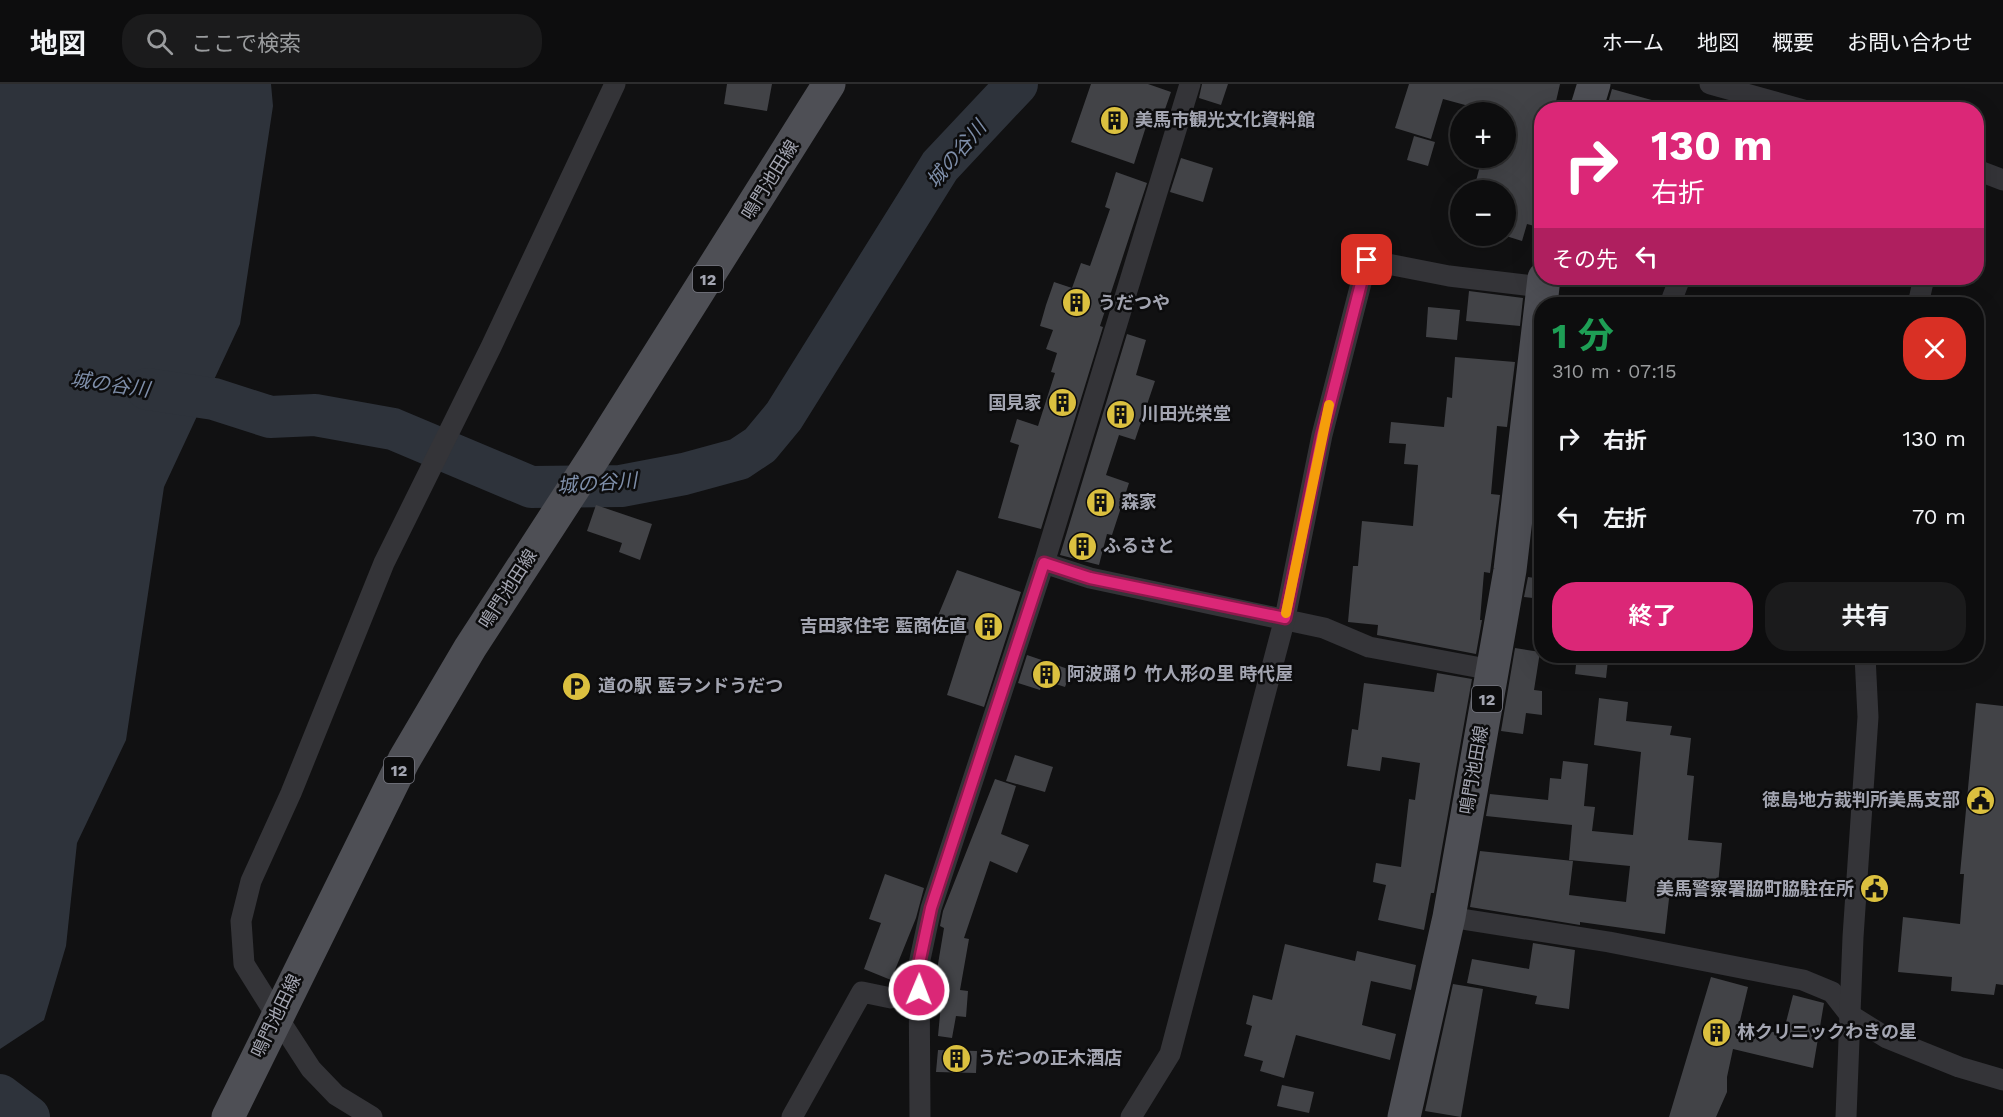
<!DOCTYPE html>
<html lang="ja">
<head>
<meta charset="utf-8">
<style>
  :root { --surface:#0d0d0e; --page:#1b1b1c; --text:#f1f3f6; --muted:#9a9c9e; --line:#2d2d2e; --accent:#db2777 }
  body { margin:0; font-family:"Work Sans","Noto Sans JP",sans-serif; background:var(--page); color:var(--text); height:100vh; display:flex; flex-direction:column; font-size:22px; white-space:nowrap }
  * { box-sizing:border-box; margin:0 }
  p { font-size:20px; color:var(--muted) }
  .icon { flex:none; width:33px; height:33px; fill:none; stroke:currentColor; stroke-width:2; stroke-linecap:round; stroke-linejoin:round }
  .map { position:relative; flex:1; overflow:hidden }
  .panel { position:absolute; left:1534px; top:213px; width:450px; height:366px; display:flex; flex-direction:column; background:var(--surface); border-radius:24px; box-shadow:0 6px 24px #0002,0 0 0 2px var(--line) }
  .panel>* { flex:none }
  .banner { position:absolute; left:1534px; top:18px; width:450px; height:183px; border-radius:24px; box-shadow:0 6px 24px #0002,0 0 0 2px var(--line); background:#db2777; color:#fff; overflow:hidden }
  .controls { position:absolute; left:1450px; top:18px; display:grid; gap:12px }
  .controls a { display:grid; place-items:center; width:66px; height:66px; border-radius:50%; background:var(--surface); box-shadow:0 6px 24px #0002,0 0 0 2px var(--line); font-size:30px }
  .pin { position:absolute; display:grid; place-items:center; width:51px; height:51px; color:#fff; margin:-26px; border-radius:12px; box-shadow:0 3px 9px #0006 }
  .me { position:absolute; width:66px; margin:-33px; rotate:1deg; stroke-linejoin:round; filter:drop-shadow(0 0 4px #0008) }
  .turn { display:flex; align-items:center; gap:21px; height:126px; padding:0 18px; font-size:27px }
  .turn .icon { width:78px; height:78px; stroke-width:2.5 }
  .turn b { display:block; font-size:42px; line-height:51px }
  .then { display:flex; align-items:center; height:57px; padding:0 18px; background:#0003; gap:12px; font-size:22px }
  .round { display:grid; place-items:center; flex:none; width:63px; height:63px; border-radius:24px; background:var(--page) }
  .headline { display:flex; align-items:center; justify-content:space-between; height:102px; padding:0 18px }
  h1 { font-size:36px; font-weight:700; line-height:45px; color:#1e9e55 }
  .cta { display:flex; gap:12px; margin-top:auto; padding:12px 18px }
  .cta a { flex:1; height:69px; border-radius:24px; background:var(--accent); color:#fff; font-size:24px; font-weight:700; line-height:69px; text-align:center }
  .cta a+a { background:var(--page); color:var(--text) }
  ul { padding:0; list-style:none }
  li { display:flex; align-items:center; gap:18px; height:78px; padding:0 18px }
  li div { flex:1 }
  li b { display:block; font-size:22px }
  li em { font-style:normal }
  header { display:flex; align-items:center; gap:36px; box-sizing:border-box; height:84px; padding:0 30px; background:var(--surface); border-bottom:2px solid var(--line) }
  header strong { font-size:28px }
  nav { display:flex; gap:33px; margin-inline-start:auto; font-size:21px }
  .search { width:420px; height:54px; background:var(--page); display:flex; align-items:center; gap:15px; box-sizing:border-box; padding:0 21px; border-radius:24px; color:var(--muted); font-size:22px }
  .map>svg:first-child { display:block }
  .water { fill:#2e333b }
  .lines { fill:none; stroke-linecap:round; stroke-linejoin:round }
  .river { stroke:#2e333b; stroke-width:42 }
  .building { fill:#424347 }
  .street { stroke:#343438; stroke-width:21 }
  .primary { stroke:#4e4f55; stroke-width:33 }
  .route-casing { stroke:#8e194d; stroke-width:15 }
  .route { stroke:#db2777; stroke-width:10 }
  .slow { stroke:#f59e0b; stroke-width:10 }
  .labels { text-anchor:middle; stroke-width:5; stroke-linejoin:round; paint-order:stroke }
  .shield { fill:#0c0c0d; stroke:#767780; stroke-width:1.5 }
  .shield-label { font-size:16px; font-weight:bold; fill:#a3a5b1 }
  .poi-label { font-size:18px; font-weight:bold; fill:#a3a5b1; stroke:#0c0c0d; text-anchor:start }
  .street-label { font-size:18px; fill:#a3a5b1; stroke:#0c0c0d }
  .water-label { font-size:20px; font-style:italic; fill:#7e8ea9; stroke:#0c0c0d }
</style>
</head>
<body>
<header>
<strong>地図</strong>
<div class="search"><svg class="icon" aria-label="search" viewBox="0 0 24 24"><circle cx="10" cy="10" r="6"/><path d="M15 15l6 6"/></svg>ここで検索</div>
<nav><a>ホーム</a><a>地図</a><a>概要</a><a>お問い合わせ</a></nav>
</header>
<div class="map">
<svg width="2003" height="1033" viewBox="0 0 2003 1033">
  <rect width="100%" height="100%" fill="#111112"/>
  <polygon class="water" points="0,0 271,0 273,22 240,240 164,403 126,656 77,759 66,862 44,936 0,965"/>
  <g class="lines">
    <g class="river">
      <polyline points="147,305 214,315 270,333 315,331 393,345 531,403 621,402 684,390 739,375 760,361 784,332 940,82 1017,0"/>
      <polyline points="0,1011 29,1033"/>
    </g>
  </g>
  <g class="building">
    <polygon points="727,0 772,0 767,27 724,20"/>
    <polygon points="1091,0 1148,0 1171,8 1163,31 1151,27 1134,80 1071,58"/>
    <polygon points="1202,0 1228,0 1221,21 1199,14"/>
    <polygon points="1409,0 1560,0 1554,26 1542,26 1542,128 1538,143 1527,140 1522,157 1506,152 1506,105 1476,97 1482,74 1506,74 1506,28 1491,28 1443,15 1431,55 1395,44"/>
    <polygon points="1612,5 1666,20 1665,26 1606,26"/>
    <polygon points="1414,52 1435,58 1428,82 1407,76"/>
    <polygon points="1181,74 1213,84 1203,118 1170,108"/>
    <polygon points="1116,88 1147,99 1100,242 1103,243 1041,445 998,434 1019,361 1010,358 1017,335 1038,342 1055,289 1051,288 1057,269 1046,265 1053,246 1040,242 1046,221 1054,198 1072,204 1081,179 1090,182 1110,125 1105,123"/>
    <polygon points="1469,207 1523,214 1520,242 1466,237"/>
    <polygon points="1428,223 1460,226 1457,256 1426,253"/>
    <polygon points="1127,250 1146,256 1136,291 1155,297 1135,356 1119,351 1106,391 1129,399 1112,451 1107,450 1099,481 1060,471"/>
    <polygon points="1455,273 1515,278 1507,343 1497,342 1491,410 1500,411 1490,489 1484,488 1480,536 1482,536 1476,570 1377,551 1378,541 1348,538 1353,482 1358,482 1362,437 1413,442 1418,381 1404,380 1406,360 1389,359 1391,338 1444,343 1447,313 1452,314"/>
    <polygon points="596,421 652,440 640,476 619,468 622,459 587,447"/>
    <polygon points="957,486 1021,508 984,623 947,611 968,545 937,534"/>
    <polygon points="1528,493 1542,495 1542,515 1524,513"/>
    <polygon points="1515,564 1540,568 1534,606 1542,607 1542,631 1526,629 1523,650 1501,647"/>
    <polygon points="1027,571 1071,586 1065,603 1043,596 1040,606 1018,599"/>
    <polygon points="1577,572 1608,576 1606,594 1575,590"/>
    <polygon points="1437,589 1472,595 1434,809 1431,809 1424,846 1378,836 1386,801 1373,798 1376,779 1401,783 1409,715 1415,716 1420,679 1382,673 1380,687 1347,682 1352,645 1358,646 1364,599 1434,608"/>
    <polygon points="1599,614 1628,618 1626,637 1672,642 1670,651 1691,654 1687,691 1694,692 1688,756 1722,759 1717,811 1670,806 1665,850 1580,838 1580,841 1470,823 1480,767 1573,777 1569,811 1626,818 1630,782 1569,776 1572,741 1486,732 1490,710 1548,716 1550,694 1561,695 1563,677 1588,680 1584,722 1595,723 1592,747 1633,751 1641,668 1594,661"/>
    <polygon points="1976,619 2003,622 2003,901 1996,900 1994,911 1951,907 1952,893 1898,888 1903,833 1960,840 1964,790 1960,790"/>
    <polygon points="1015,671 1053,683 1045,708 1006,697"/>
    <polygon points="995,695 1016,702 1001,750 1029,761 1017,789 990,777 964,854 969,855 960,906 968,907 966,933 956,932 952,954 938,952 943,899 935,898 944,844 940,842 943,827"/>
    <polygon points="885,790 924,804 916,834 891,896 864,885 881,839 869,835"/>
    <polygon points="1533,859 1575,866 1569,925 1535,920 1537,912 1467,899 1472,875 1529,885"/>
    <polygon points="1285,860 1355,877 1357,867 1416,881 1411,906 1371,897 1362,941 1396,950 1390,976 1296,951 1284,994 1260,987 1263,977 1244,972 1252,942 1246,940 1253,911 1272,916"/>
    <polygon points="1711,893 1748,903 1739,941 1783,950 1793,911 1824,919 1813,984 1733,965 1727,993 1727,1008 1716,1033 1669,1033"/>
    <polygon points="1453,900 1483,905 1461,1033 1425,1027"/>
    <polygon points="938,966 977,967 976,989 936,988"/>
    <polygon points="1282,1001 1314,1008 1309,1029 1277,1022"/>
  </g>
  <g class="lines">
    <g class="street">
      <polyline points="1710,0 1804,26"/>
      <polyline points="1977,86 2003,96"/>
      <polyline points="1670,220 1680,194"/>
      <polyline points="1918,220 1924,194"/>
      <polyline points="1044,479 1090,494 1324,544 1369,563 1492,586"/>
      <polyline points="1449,833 1609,858 1803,896 1832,908 1850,931 1887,954 1959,983 2003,996"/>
      <polyline points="372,1033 336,1011 311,985 276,931 244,880 241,837 251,797 291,709 384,479 491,263 615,0"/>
      <polyline points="792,1033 862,908 891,914 919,906"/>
      <polyline points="920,1033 919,880 931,824 1044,479 1190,0"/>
      <polyline points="1131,1033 1170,970 1285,534 1322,351 1367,176 1449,192 1542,203"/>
      <polyline points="1846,1033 1853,853 1868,633 1865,572"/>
    </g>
    <g class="primary">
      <polyline points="1586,26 1594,0"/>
      <polyline points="228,1033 404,676 470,564 596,370 829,0"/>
      <polyline points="1404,1033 1449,833 1510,486 1544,194"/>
    </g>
  </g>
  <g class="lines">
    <defs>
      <polyline id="route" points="919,906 919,880 931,824 1044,479 1090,494 1285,534 1322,351 1367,176"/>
    </defs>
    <use href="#route" class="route-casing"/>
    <use href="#route" class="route"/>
    <polyline class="slow" points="1286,529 1329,321"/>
  </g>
  <defs>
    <symbol id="building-disc" viewBox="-11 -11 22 22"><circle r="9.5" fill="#dbc03f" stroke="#0c0c0d"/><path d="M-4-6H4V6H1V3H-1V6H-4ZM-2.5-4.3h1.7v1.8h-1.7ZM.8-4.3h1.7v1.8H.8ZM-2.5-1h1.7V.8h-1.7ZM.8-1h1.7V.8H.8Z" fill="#111"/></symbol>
    <symbol id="parking-disc" viewBox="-11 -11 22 22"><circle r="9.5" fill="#dbc03f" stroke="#0c0c0d"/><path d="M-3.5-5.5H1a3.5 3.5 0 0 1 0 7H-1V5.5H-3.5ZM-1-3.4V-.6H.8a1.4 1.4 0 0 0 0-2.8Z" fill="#111"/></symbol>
    <symbol id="civic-disc" viewBox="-11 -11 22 22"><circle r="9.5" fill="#dbc03f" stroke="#0c0c0d"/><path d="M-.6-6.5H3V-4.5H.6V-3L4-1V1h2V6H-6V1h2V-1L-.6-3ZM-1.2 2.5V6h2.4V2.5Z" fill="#111"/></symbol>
  </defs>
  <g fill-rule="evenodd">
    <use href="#building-disc" x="1098" y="20" width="33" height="33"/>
    <use href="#building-disc" x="1060" y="202" width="33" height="33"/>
    <use href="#building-disc" x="1046" y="302" width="33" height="33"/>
    <use href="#building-disc" x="1104" y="314" width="33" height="33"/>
    <use href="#building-disc" x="1084" y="402" width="33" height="33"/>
    <use href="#building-disc" x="1066" y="446" width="33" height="33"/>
    <use href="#building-disc" x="972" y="526" width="33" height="33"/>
    <use href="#building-disc" x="1030" y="574" width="33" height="33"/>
    <use href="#parking-disc" x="560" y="586" width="33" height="33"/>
    <use href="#civic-disc" x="1964" y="700" width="33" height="33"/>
    <use href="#civic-disc" x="1858" y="788" width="33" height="33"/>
    <use href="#building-disc" x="1700" y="932" width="33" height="33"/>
    <use href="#building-disc" x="940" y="958" width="33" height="33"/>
  </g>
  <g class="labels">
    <g class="shield">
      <rect x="693" y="182" width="30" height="26" rx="4.5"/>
      <rect x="1472" y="602" width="30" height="26" rx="4.5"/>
      <rect x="384" y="673" width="30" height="26" rx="4.5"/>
    </g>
    <g class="shield-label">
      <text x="708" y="201">12</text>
      <text x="1487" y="621">12</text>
      <text x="399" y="692">12</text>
    </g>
    <g class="poi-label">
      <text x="1135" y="42">美馬市観光文化資料館</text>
      <text x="1098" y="225">うだつや</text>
      <text x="1042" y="325" text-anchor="end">国見家</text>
      <text x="1141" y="336">川田光栄堂</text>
      <text x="1121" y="424">森家</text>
      <text x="1103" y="468">ふるさと</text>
      <text x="967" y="548" text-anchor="end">吉田家住宅 藍商佐直</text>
      <text x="1067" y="596">阿波踊り 竹人形の里 時代屋</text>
      <text x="598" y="608">道の駅 藍ランドうだつ</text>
      <text x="1960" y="722" text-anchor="end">徳島地方裁判所美馬支部</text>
      <text x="1854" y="811" text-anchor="end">美馬警察署脇町脇駐在所</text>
      <text x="1737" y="954">林クリニックわきの星</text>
      <text x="978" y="980">うだつの正木酒店</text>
    </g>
    <g class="street-label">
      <text transform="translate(770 96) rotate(-58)" y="6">鳴門池田線</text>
      <text transform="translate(508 505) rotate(-57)" y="6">鳴門池田線</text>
      <text transform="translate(1474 686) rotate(-80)" y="6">鳴門池田線</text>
      <text transform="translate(276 932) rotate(-64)" y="6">鳴門池田線</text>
    </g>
    <g class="water-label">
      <text transform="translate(956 70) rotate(-50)" y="7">城の谷川</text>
      <text transform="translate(110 300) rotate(8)" y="7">城の谷川</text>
      <text transform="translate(597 399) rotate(-4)" y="7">城の谷川</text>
    </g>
  </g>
</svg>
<div class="controls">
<a>+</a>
<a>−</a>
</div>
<div class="pin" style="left:1367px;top:176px;background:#d93025"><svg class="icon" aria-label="arrive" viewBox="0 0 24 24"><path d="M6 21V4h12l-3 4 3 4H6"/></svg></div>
<svg class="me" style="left:919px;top:906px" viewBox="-20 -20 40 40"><circle r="17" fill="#db2777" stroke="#fff" stroke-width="3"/><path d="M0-11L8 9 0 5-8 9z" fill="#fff"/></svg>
<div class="banner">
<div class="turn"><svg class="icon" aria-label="right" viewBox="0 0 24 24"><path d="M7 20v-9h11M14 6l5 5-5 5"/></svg><div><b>130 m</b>右折</div></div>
<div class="then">その先<svg class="icon" aria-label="left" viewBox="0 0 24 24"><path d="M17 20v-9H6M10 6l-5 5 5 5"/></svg></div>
</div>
<section class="panel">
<div class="headline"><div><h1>1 分</h1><p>310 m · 07:15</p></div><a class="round" style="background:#d93025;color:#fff"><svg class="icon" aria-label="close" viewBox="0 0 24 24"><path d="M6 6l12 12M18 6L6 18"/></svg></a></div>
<ul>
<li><svg class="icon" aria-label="right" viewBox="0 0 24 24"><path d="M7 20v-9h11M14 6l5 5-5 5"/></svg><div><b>右折</b></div><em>130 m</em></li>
<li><svg class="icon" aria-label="left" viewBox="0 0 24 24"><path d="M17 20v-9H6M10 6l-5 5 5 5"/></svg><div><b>左折</b></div><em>70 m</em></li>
</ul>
<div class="cta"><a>終了</a><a>共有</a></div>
</section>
</div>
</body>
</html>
